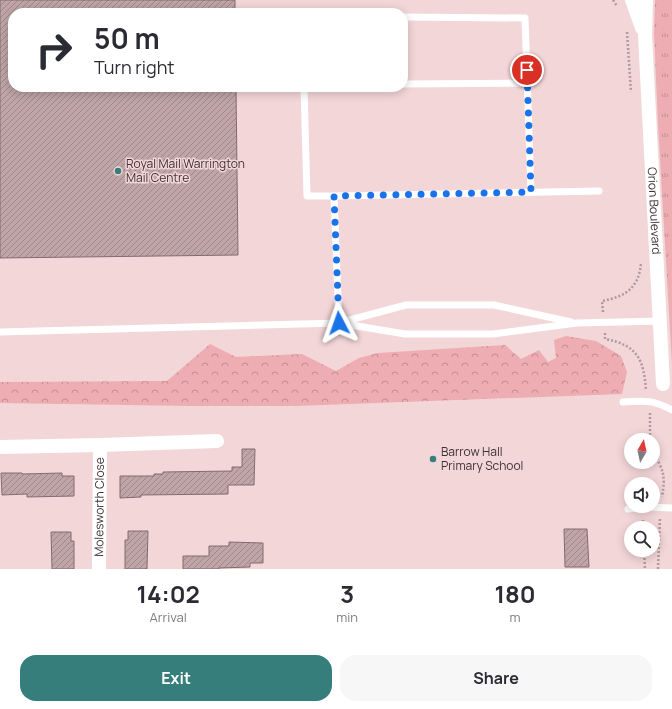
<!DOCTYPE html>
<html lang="en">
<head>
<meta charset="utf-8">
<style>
  :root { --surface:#fff; --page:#f7f7f7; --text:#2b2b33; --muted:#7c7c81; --accent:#357e7c }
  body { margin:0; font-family:Manrope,sans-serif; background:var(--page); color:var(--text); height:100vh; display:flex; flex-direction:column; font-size:15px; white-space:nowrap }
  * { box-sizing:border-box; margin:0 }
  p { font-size:13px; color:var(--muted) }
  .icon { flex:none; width:22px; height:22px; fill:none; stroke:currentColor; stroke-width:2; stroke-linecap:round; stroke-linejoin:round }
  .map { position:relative; height:569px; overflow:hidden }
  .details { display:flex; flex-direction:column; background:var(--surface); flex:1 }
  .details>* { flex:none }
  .hud { position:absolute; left:8px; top:8px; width:400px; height:84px; border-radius:16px; box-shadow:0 2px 10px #0003; background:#fff; color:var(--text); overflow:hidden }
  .needle { width:26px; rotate:9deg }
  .tools { position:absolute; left:624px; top:433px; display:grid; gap:8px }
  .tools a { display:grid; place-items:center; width:36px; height:36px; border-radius:50%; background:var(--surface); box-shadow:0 2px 10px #0003; font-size:20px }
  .pin { position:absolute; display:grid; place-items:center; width:34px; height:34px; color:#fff; margin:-17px; border:2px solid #fff; border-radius:50%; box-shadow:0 1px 4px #0007 }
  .me { position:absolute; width:44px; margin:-22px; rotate:356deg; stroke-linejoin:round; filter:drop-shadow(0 0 3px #0008) }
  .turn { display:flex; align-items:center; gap:14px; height:84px; padding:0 20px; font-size:18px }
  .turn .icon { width:52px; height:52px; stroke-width:2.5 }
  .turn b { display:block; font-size:28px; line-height:34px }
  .eta { display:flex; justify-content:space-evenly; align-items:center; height:68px; text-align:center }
  .eta b { font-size:24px; font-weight:700; line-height:28px }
  .cta { display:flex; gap:8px; margin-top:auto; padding:8px 20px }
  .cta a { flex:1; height:46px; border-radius:16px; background:var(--accent); color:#fff; font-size:16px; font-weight:700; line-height:46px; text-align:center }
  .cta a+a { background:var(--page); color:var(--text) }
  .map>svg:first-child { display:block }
  .forest { fill:url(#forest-crowns) }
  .park { fill:url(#park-tufts) }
  .building { fill:url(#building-hatch); stroke:#846b6d }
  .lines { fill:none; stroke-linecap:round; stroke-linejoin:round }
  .path { stroke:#b09a9b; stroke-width:2.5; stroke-dasharray:2 2; stroke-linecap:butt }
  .service { stroke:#fff; stroke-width:7 }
  .minor { stroke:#fff; stroke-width:14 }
  .route { stroke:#1a73e8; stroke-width:7; stroke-dasharray:0 12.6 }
  .poi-dot { fill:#357e7c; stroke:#f3d6d8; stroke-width:1.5 }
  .labels { text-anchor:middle; stroke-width:3; stroke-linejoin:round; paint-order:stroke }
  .poi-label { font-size:12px; fill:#3d3233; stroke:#f3d6d8; text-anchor:start }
  .street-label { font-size:12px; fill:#3d3233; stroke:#f3d6d8 }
</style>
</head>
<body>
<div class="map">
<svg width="672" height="569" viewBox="0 0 672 569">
  <defs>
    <pattern id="forest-crowns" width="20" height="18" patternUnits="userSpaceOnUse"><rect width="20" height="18" fill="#edadb2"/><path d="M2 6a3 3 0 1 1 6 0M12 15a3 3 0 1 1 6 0" fill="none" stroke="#c18d91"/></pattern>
    <pattern id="park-tufts" width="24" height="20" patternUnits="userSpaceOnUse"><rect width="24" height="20" fill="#edadb2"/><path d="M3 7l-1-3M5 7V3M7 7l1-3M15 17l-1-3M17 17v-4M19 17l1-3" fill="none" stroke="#c18d91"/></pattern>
    <pattern id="building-hatch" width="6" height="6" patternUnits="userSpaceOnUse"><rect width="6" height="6" fill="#c0a5a7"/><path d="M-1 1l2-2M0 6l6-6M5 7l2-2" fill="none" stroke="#9d8789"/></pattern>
  </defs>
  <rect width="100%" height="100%" fill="#f3d6d8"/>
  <polygon class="forest" points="566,336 596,341 621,356 627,372 622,394 296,406 191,406 0,403 0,382 167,381 210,344 236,357 302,354 336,371 359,358 378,353 505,345 521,359 539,350 548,362 556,358 554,340"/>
  <polygon class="park" points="655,0 672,0 672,364 658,125 654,33"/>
  <g class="building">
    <polygon points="0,0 235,0 235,13 13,13 13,87 236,87 238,255 0,258"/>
    <polygon points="242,449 255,449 254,485 228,485 228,494 141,495 141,497 120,498 120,476 154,476 154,474 163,474 163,472 232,471 232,467 242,467"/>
    <polygon points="1,473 22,473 22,474 62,473 62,476 74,476 74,496 27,497 27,494 2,495"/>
    <polygon points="564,529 587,529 589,567 565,567"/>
    <polygon points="128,531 148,531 147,569 125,569 125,540 128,540"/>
    <polygon points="51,532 71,532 71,541 74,541 74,569 52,569"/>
    <polygon points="229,542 263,543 263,563 250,563 250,567 219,568 219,569 183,569 183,556 209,556 209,546 229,546"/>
  </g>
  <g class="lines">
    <g class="path">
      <polyline points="613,0 617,6"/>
      <polyline points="627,32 631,92"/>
      <path d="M603,312L602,301C625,297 639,288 641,263"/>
      <path d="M605,333V339C638,345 644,360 646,391"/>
      <polyline points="650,413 650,440"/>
      <path d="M653,451C663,471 666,474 662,497"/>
      <polyline points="643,520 643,528"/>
      <polyline points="644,550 645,569"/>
      <polyline points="658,569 660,518"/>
    </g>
    <g class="service">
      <polyline points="403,17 525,18 531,192"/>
      <polyline points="403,84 528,83"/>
      <polyline points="304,87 307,196 334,196 339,323"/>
      <polyline points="334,196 599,191"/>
      <polyline points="342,322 406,305 494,305 571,322"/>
      <polyline points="0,332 339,323 405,334 493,334 577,323 661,321"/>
      <path d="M623,402C646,401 651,399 672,410"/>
      <polyline points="628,509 648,507 672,508"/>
    </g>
    <g class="minor">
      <polyline points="632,0 642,28"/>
      <path id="s1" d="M646,0L645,36L663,384"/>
      <polyline points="0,447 100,445 217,441"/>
      <path id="s2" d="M99,569L100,445"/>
    </g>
  </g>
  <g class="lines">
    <polyline class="route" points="339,323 334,196 531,192 527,70"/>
  </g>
  <g class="poi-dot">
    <circle cx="118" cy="171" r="4"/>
    <circle cx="433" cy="459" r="4"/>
  </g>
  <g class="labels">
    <g class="poi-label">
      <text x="126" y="168">Royal Mail Warrington<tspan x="126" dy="14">Mail Centre</tspan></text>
      <text x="441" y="456">Barrow Hall<tspan x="441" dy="14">Primary School</tspan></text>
    </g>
    <g class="street-label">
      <text dy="4" stroke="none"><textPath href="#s1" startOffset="211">Orion Boulevard</textPath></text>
      <text dy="4" stroke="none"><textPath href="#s2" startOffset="62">Molesworth Close</textPath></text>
    </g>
  </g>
</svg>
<div class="tools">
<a><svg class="needle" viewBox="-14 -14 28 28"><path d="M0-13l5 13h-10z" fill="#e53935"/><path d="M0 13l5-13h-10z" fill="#7c7c81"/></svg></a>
<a><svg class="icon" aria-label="sound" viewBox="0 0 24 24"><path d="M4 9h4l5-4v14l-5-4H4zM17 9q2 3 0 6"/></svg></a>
<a><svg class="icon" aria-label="search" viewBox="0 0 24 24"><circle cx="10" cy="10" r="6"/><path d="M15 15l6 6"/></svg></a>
</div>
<div class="pin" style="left:527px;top:70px;background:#d93025"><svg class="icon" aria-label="arrive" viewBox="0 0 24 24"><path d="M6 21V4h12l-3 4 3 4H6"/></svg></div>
<svg class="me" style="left:339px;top:323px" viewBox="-20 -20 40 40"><path d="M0-17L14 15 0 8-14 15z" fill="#1a73e8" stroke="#fff" stroke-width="4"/></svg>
<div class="hud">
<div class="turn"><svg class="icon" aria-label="right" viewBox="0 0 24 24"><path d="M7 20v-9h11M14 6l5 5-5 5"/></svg><div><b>50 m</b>Turn right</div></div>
</div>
</div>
<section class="details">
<div class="eta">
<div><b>14:02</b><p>Arrival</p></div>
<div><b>3</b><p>min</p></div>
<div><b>180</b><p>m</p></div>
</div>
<div class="cta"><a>Exit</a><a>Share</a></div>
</section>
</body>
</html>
